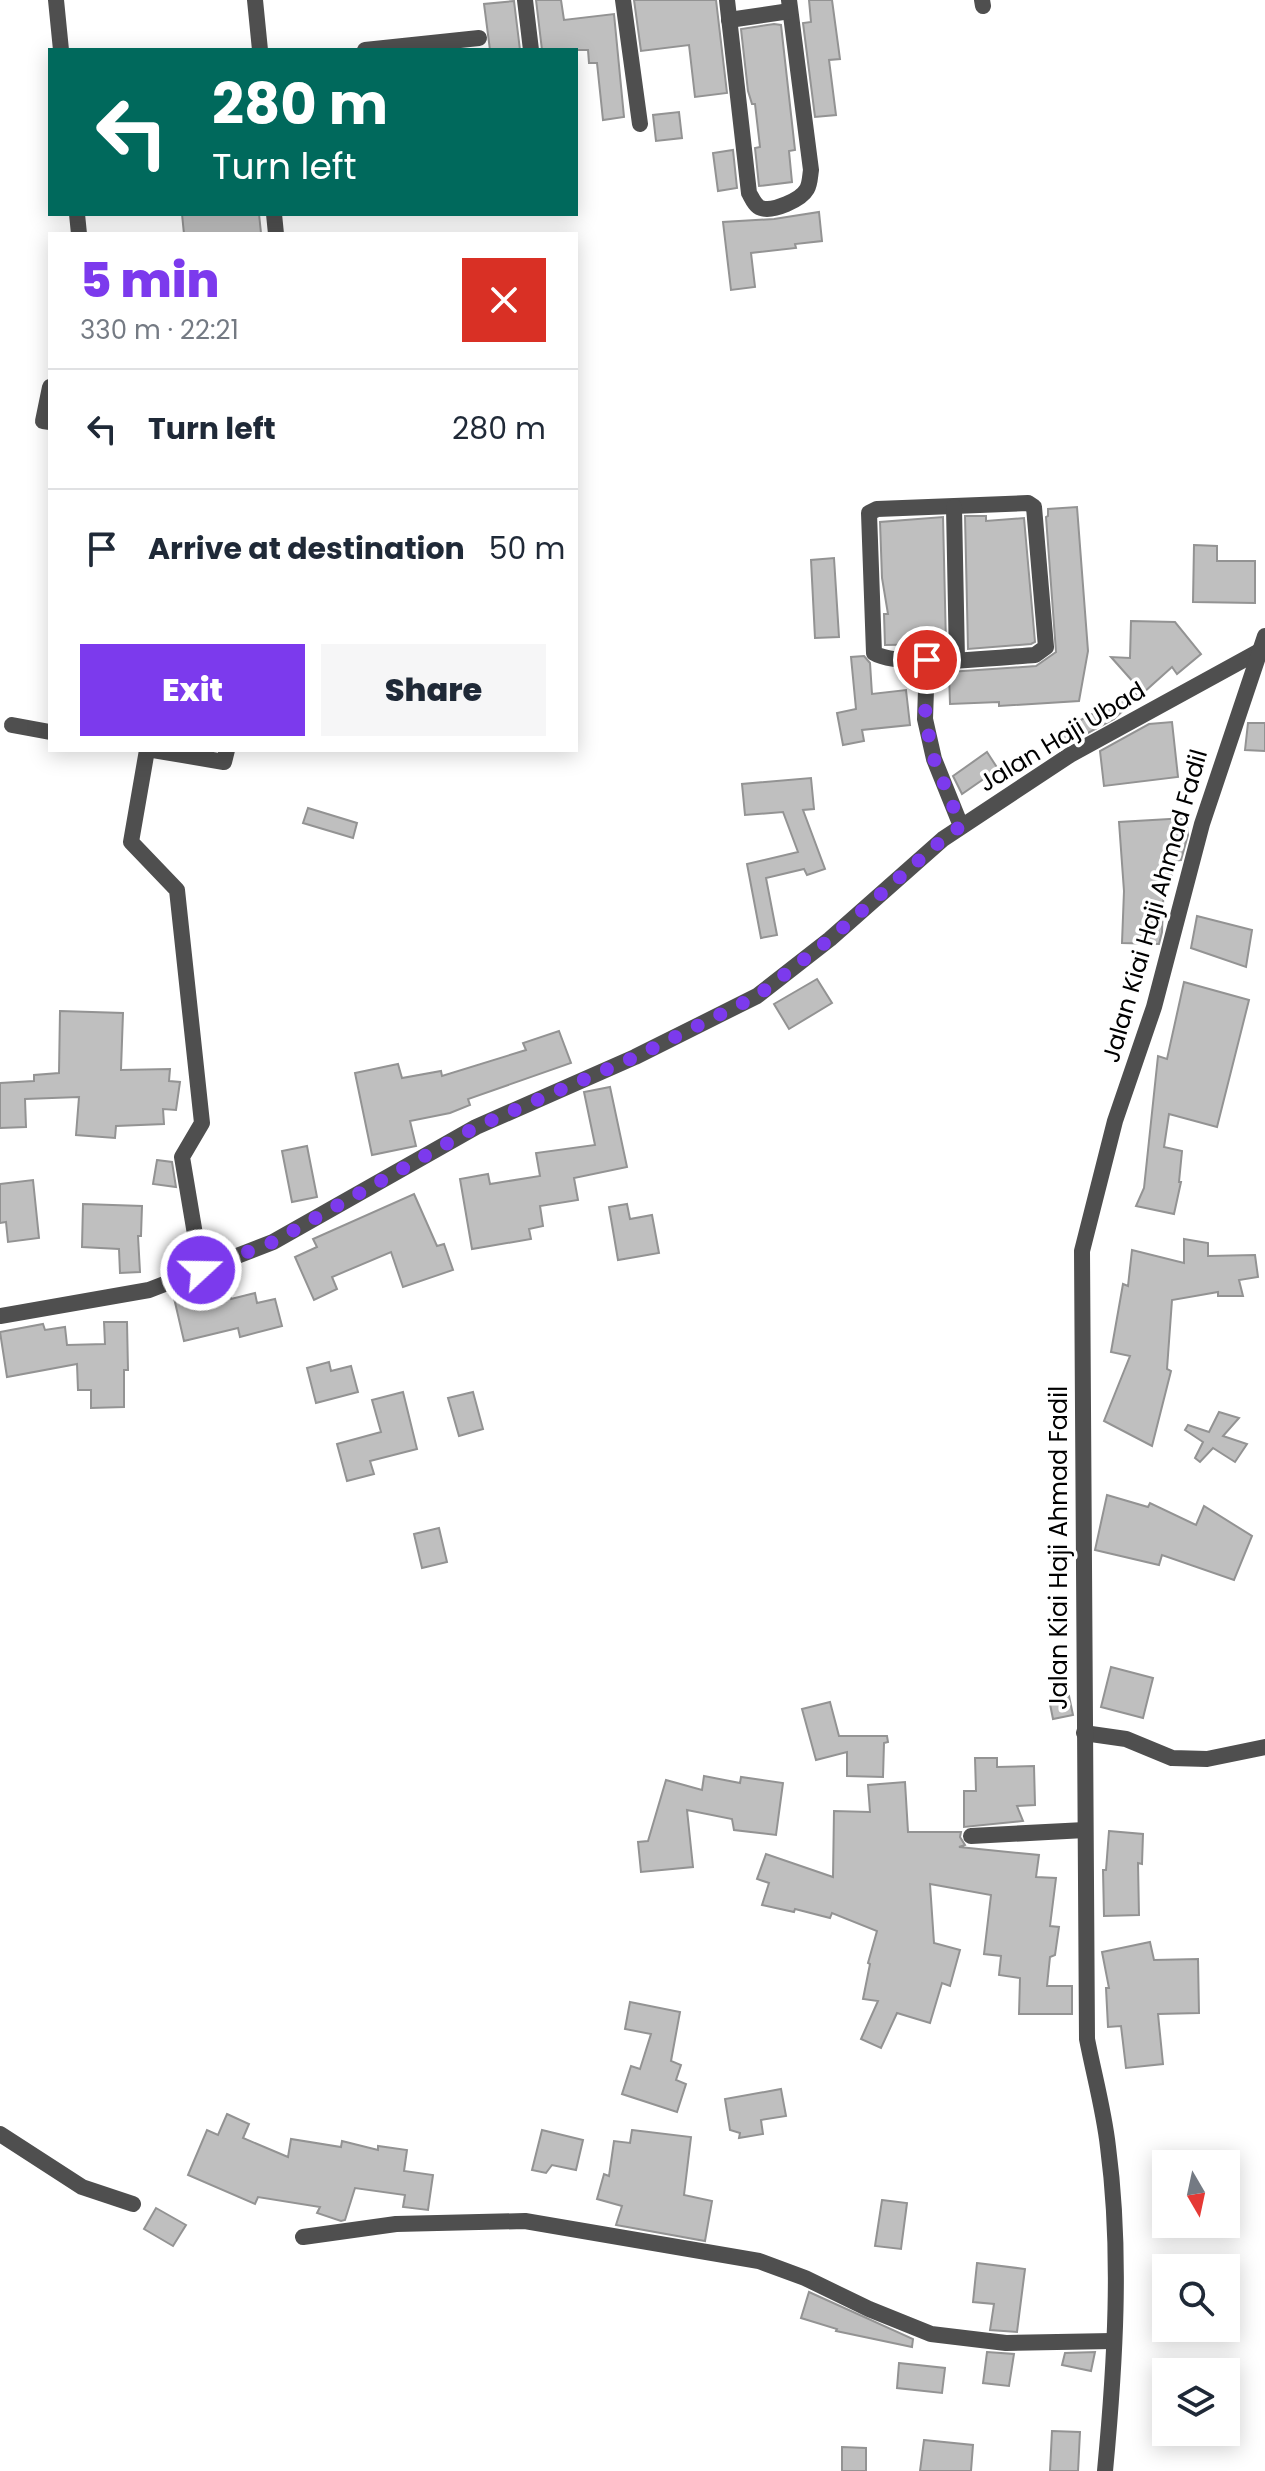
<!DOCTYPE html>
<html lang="en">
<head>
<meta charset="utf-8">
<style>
  :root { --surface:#fff; --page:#f6f6f7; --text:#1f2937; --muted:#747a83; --line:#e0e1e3; --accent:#7c3aed }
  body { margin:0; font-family:Poppins,sans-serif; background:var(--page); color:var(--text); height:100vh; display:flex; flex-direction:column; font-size:30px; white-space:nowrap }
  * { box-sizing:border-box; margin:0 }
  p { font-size:26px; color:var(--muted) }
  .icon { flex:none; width:44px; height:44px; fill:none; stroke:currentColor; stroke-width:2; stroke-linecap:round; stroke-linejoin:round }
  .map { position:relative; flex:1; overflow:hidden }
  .details { position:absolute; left:48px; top:232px; width:530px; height:520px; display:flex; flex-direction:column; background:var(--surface); border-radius:0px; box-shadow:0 4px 20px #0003 }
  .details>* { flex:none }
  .banner { position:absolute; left:48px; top:48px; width:530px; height:168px; border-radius:0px; box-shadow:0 4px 20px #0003; background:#00695c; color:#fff; overflow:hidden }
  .needle { width:52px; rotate:171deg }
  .buttons { position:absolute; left:1152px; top:2150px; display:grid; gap:16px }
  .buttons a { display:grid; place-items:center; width:88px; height:88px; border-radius:0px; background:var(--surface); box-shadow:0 4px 20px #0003; font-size:40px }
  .pin { position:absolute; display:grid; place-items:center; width:68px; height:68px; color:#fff; margin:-34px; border:4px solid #fff; border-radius:50%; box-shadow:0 2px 8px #0007 }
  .me { position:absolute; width:88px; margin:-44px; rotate:69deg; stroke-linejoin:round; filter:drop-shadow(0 0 6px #0008) }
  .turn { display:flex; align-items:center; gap:28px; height:168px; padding:0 32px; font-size:36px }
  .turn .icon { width:104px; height:104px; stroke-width:2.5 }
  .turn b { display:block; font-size:56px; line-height:68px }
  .round { display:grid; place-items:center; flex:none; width:84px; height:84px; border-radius:0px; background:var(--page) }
  .summary { display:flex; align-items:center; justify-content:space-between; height:136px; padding:0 32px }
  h1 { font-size:48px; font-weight:800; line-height:60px; color:var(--accent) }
  .primary-button { display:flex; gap:16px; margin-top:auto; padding:16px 32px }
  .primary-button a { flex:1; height:92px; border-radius:0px; background:var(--accent); color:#fff; font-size:32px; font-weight:800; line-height:92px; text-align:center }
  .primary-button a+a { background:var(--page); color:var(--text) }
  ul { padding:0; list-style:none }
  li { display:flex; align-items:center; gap:24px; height:120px; padding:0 32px; border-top:2px solid var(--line) }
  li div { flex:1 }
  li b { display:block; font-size:30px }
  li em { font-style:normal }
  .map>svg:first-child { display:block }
  .building { fill:#bfbfbf; stroke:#939393; stroke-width:2 }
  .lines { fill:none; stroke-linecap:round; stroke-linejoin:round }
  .street { stroke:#4f4f4f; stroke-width:16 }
  .route { stroke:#7c3aed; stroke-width:14; stroke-dasharray:0 25.2 }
  .labels { text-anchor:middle; stroke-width:7; stroke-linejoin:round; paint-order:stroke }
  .street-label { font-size:24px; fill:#000; stroke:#fff }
</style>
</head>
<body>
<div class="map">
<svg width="1265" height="2471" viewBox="0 0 1265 2471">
  <rect width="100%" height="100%" fill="#fff"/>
  <g class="building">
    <polygon points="536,0 561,0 564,20 614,14 624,117 603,120 597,63 589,63 588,50 542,50"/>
    <polygon points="634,0 716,0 727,93 695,97 689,45 641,51"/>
    <polygon points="809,0 832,0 840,59 829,60 836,115 815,117 803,23 811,22"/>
    <polygon points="514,1 520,50 490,50 484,4"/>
    <polygon points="774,24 781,25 795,150 789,151 792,182 759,186 755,148 760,147 755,104 752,104 748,91 741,29"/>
    <polygon points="679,112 682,138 656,141 653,115"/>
    <polygon points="733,150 737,188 718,191 713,153"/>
    <polygon points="819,212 822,241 795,244 796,248 751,253 755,287 731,290 723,222 774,219"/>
    <polygon points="182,214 259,214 261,233 184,234"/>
    <polygon points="1077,507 1088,651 1079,701 999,706 999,702 950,704 949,672 1036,666 1056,652 1046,517 1048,516 1048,509"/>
    <polygon points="965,516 986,516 986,521 1024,518 1035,642 1031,644 968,649"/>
    <polygon points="943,517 946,644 885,645 884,614 888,614 882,578 880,522"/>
    <polygon points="1194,545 1217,546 1217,561 1255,561 1255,603 1193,602"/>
    <polygon points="834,558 839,637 815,638 811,560"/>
    <polygon points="1131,621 1175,622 1201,654 1177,674 1172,667 1143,693 1111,657 1130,658"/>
    <polygon points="864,656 870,663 872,694 906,690 910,725 862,730 864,741 843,745 837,713 856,709 851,657"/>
    <polygon points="1134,692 1138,697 1114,719 1062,747 1050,736"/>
    <polygon points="1172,722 1178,777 1104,786 1100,751 1149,724"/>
    <polygon points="1248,723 1265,723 1265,751 1245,750"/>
    <polygon points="987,752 998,769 962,794 953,776"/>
    <polygon points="811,778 814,809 803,810 825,869 807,875 804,869 766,878 777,935 761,938 747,864 798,852 783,812 745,815 742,784"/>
    <polygon points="308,808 357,823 353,838 303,823"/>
    <polygon points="1186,818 1188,835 1181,860 1171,861 1172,879 1164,880 1162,932 1159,944 1122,943 1124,891 1119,822"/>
    <polygon points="1197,916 1252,930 1246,967 1191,948"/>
    <polygon points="817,979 832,1003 789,1029 774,1004"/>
    <polygon points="1184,982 1249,1000 1217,1127 1169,1114 1164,1147 1182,1151 1179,1182 1181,1182 1174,1214 1136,1206 1144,1188 1158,1056 1167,1059"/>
    <polygon points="60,1011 123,1013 121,1070 170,1069 169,1081 180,1082 176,1110 163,1109 164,1124 116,1126 115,1138 76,1135 79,1097 25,1099 26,1127 0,1128 0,1083 34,1081 34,1075 59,1073"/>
    <polygon points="559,1031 571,1063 468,1099 470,1105 450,1113 410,1121 416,1146 372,1155 355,1073 398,1064 402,1078 441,1071 442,1076 526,1050 523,1043"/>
    <polygon points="610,1087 627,1167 574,1178 578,1200 540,1206 543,1226 529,1229 531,1239 472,1249 460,1179 488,1174 490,1184 540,1176 536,1153 595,1145 584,1092"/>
    <polygon points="307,1146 317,1197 292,1202 282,1151"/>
    <polygon points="157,1160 172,1162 176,1187 153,1184"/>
    <polygon points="33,1180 39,1238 8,1242 6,1222 0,1223 0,1184"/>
    <polygon points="414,1194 437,1246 444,1244 453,1270 403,1287 391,1252 332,1277 337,1289 314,1300 295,1257 317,1247 313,1239"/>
    <polygon points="83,1204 142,1206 141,1236 138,1236 140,1272 120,1273 119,1249 82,1247"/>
    <polygon points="627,1204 630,1219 652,1215 659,1253 618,1260 609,1207"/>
    <polygon points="1184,1239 1208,1243 1208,1256 1255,1255 1258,1277 1239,1280 1243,1296 1218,1296 1218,1292 1172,1300 1167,1369 1171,1371 1152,1446 1104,1421 1130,1356 1111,1352 1123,1284 1128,1286 1132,1250 1184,1263"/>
    <polygon points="226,1277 231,1299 255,1293 257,1303 275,1299 282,1326 240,1337 238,1328 184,1341 174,1298 202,1292 200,1283"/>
    <polygon points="104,1322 127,1322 128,1370 124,1370 124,1407 91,1408 91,1390 78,1390 77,1364 7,1377 0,1332 43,1324 45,1330 65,1327 67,1345 105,1344"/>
    <polygon points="329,1362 331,1371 351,1366 358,1392 316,1403 307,1368"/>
    <polygon points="403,1392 417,1449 370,1461 374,1474 347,1481 337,1444 381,1432 372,1400"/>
    <polygon points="473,1392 483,1429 459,1436 448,1398"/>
    <polygon points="1219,1412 1239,1418 1223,1436 1247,1444 1235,1462 1213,1448 1200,1462 1195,1458 1203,1442 1185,1430 1188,1425 1209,1432"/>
    <polygon points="1107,1495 1148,1507 1150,1503 1196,1525 1204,1506 1252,1536 1234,1580 1162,1555 1159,1565 1095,1550"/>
    <polygon points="439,1528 447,1562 422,1568 414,1534"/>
    <polygon points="1111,1667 1153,1678 1143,1718 1101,1707"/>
    <polygon points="1069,1696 1073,1715 1053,1719 1049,1699"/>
    <polygon points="830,1702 839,1736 887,1736 888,1742 884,1743 883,1777 847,1776 847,1752 816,1760 802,1709"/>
    <polygon points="975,1758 997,1758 997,1767 1034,1766 1035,1805 1017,1806 1023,1821 964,1827 964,1791 976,1791"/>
    <polygon points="704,1776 740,1783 741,1777 783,1783 776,1835 734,1830 732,1819 687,1810 693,1867 641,1872 638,1842 648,1841 666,1780 702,1790"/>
    <polygon points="905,1782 908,1832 961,1832 960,1837 965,1845 959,1847 1039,1855 1036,1877 1056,1878 1050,1926 1059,1927 1055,1955 1050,1957 1047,1986 1072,1986 1072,2014 1019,2014 1020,1978 999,1975 1001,1956 984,1954 991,1895 930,1884 934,1943 960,1950 950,1986 942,1983 930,2023 897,2013 881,2048 861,2039 878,2001 863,1999 870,1964 868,1963 877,1931 832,1913 830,1918 795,1909 794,1912 762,1905 769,1883 757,1879 766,1854 833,1877 834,1811 870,1812 868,1785"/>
    <polygon points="1109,1831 1143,1834 1142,1864 1138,1863 1139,1915 1104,1916 1103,1870 1106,1870"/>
    <polygon points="1150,1942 1154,1960 1198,1959 1199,2013 1158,2014 1163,2064 1126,2068 1121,2026 1108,2027 1106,1988 1109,1988 1102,1952"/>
    <polygon points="630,2002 680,2012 671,2061 681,2065 676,2080 686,2084 677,2112 622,2094 631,2066 640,2069 651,2034 625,2029"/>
    <polygon points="781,2089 786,2116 761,2120 763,2134 739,2138 740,2133 730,2130 725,2099"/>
    <polygon points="227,2114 249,2124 243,2138 288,2157 291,2139 341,2147 342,2141 378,2150 378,2146 407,2150 404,2171 433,2175 428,2210 403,2207 405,2195 355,2188 345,2220 341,2221 317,2213 320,2207 258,2197 255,2204 188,2175 207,2130 218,2135"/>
    <polygon points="542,2130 583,2140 576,2170 552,2165 546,2173 532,2170"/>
    <polygon points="632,2130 691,2137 684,2195 712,2201 705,2241 616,2225 622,2206 597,2199 604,2174 609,2176 614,2141 630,2143"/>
    <polygon points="882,2200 907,2203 901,2249 875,2246"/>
    <polygon points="156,2208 186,2225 173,2246 144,2229"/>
    <polygon points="977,2263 1025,2269 1017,2332 990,2330 994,2304 973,2302"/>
    <polygon points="809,2292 913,2339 912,2347 836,2331 837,2329 801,2318"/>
    <polygon points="987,2352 1014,2354 1009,2386 983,2383"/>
    <polygon points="1095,2352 1091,2371 1062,2365 1065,2353"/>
    <polygon points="899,2363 945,2368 942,2393 897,2388"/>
    <polygon points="1052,2431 1080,2432 1078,2471 1050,2471"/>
    <polygon points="924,2440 973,2445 971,2471 920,2471"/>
    <polygon points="842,2447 866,2448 866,2471 842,2471"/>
  </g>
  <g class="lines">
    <g class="street">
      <polyline points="56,0 61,50"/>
      <polyline points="255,0 260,50"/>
      <polyline points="525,0 531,50"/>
      <polyline points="623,0 640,124"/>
      <path d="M727,0L749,193C752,198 755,206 761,208C773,212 801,200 807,189C810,184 810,176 811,170L789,0"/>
      <polyline points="982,0 983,6"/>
      <polyline points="729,20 790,11"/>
      <polyline points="365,50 479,38"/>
      <polyline points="77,214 79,234"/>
      <polyline points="274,214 276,234"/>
      <polyline points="50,387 43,421 50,422"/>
      <path d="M1028,503L1034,507L1046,647L1035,655C1001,657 900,669 874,653L869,513L877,509Z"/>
      <polyline points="954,507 957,660"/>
      <polyline points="927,660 925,719 934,759 961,826"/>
      <polyline points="12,725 50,732"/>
      <polyline points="147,750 131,842 177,890 202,1123 182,1157 201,1270"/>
      <polyline points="153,750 224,762 227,750"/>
      <polyline points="0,1316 149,1290 273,1242 476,1127 635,1057 757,996 830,939 943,839 1070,755 1265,648"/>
      <polyline points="1084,1733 1126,1739 1172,1758 1207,1759 1265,1747"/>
      <polyline points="971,1836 1085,1830"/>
      <polyline points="0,2134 82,2187 133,2204"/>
      <polyline points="303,2237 396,2224 525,2221 759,2261 805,2278 869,2309 931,2334 1006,2343 1112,2341"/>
      <path d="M1105,2471C1115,2365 1122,2253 1108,2147C1104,2111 1094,2075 1087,2039L1082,1251L1115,1121L1154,1007L1202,824L1265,636"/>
    </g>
  </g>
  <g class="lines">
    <polyline class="route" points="201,1270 273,1242 476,1127 635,1057 757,996 830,939 943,839 961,826 934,759 925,719 927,660"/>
  </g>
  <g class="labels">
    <g class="street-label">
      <text transform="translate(1062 737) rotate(-31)" y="8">Jalan Haji Ubad</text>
      <text transform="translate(1155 906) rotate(-74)" y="8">Jalan Kiai Haji Ahmad Fadil</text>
      <text transform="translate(1059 1548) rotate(-90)" y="8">Jalan Kiai Haji Ahmad Fadil</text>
    </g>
  </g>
</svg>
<div class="buttons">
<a><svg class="needle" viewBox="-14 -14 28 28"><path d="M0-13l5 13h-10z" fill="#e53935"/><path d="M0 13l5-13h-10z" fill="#747a83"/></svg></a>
<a><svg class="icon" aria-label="search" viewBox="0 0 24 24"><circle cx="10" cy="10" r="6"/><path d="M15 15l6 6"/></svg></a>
<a><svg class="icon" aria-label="layers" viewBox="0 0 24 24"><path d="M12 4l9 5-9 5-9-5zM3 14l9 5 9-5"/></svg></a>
</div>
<div class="pin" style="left:927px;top:660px;background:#d93025"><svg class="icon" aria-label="arrive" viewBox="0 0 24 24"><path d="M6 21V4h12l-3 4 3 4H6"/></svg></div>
<svg class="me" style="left:201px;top:1270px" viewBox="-20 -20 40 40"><circle r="17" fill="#7c3aed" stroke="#fff" stroke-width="3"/><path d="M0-11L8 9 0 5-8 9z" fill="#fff"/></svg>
<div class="banner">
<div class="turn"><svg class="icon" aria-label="left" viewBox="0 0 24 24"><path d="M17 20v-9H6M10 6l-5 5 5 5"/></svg><div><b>280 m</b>Turn left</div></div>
</div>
<section class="details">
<div class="summary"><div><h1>5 min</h1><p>330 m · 22:21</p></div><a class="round" style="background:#d93025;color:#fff"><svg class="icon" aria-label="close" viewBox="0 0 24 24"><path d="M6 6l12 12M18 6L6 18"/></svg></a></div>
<ul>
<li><svg class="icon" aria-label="left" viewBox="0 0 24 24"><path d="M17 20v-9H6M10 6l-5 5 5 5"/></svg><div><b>Turn left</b></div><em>280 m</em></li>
<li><svg class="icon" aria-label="arrive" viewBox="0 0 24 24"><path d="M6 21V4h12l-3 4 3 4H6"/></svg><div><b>Arrive at destination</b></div><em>50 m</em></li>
</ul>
<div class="primary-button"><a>Exit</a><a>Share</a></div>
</section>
</div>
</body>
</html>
